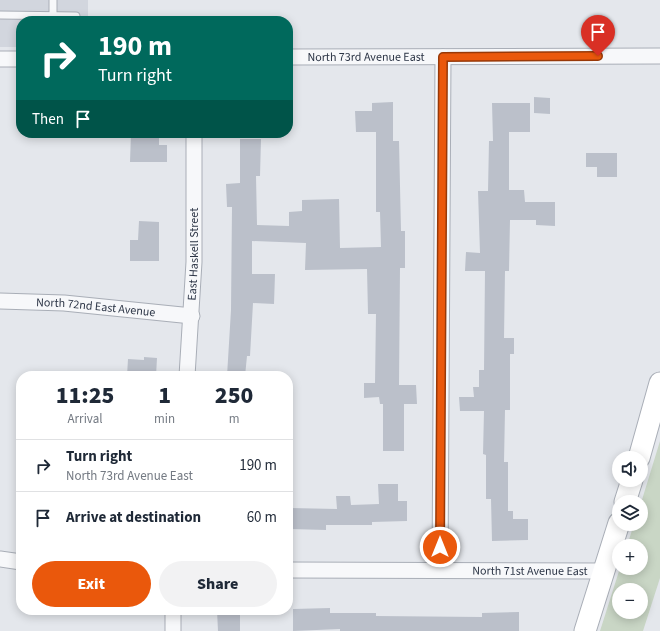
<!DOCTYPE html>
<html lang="en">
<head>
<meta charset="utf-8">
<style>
  :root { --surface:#fff; --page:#f2f2f3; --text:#1f2937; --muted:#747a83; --line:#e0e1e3; --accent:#ea580c }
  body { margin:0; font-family:"Source Sans 3",sans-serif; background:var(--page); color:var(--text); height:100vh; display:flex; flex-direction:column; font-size:15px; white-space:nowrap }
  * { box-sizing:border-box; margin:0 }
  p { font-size:13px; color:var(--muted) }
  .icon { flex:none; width:22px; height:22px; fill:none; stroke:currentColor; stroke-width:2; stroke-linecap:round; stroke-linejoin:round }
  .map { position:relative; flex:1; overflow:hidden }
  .side { position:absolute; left:16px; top:371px; width:277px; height:244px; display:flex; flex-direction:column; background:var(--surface); border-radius:16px; box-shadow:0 2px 10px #0003 }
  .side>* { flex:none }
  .hud { position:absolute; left:16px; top:16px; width:277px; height:122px; border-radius:16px; box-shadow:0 2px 10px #0003; background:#00695c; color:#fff; overflow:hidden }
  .controls { position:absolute; left:612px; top:451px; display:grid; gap:8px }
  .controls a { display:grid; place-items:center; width:36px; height:36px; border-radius:50%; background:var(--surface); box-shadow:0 2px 10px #0003; font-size:20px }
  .pin { position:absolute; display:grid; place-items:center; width:34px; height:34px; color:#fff; margin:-41px -17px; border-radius:50% 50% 50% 0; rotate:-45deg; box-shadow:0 0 4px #0007 }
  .pin .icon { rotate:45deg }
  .me { position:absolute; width:44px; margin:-22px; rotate:0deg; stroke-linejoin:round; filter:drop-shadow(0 0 3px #0008) }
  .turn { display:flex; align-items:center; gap:14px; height:84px; padding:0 16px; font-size:18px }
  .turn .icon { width:52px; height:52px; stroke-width:2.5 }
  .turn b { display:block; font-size:28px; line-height:34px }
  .then { display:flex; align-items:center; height:38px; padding:0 16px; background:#0003; gap:8px; font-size:15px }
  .eta { display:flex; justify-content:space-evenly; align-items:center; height:68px; text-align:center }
  .eta b { font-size:24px; font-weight:800; line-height:28px }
  .button { display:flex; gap:8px; margin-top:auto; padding:8px 16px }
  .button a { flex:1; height:46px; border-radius:24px; background:var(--accent); color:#fff; font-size:16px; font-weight:800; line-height:46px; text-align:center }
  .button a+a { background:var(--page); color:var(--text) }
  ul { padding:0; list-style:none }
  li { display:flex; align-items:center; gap:12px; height:52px; padding:0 16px; border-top:1px solid var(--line) }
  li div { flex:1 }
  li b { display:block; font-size:15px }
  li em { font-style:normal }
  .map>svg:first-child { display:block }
  .built { fill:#d2d6de }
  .green { fill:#c9d6c5; fill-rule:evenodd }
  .building { fill:#bbc0ca }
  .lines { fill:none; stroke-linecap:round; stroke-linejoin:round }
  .lane-casing { stroke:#a9aeb7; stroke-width:9 }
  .street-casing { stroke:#a9aeb7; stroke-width:17 }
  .secondary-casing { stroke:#a9aeb7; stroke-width:23 }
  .lane { stroke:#f7f8fa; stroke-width:7 }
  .street { stroke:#f7f8fa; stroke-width:15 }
  .secondary { stroke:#fff; stroke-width:21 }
  .route-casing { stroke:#983908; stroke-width:10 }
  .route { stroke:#ea580c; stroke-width:7 }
  .labels { text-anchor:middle; stroke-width:3; stroke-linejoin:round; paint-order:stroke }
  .street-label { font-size:12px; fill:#2b3445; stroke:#f4f6f9 }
</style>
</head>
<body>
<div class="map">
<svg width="660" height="631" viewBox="0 0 660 631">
  <rect width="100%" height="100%" fill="#e4e7ec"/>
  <polygon class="built" points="0,0 88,0 88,21 21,21 21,47 0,47"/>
  <path class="green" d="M660,441V578L643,631H600L620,568H641V546H627L634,524H641V503ZM619,590H641V612H619Z"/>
  <g class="building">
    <polygon points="534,97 550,98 550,114 534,113"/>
    <polygon points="393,102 393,141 399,141 401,231 405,231 405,268 400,268 399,385 416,385 417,404 404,404 404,451 383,451 383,404 380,404 379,397 364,398 364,383 375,383 376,314 368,314 367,269 305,270 306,243 252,241 252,274 275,274 274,304 253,303 250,356 247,356 245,376 227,376 231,310 232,207 227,207 226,184 240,183 240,139 261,139 260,176 256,176 257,225 289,226 289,212 302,211 302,200 339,199 340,248 381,247 380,212 376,212 376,132 356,132 355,111 372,111 372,103"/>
    <polygon points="492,103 530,103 530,132 509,132 509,190 524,190 525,202 555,202 555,226 536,225 536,220 510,220 509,271 505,271 504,338 514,338 514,354 510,354 510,410 505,410 504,462 508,462 508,511 513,511 513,519 528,519 528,540 492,541 491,499 486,499 486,455 483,454 484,411 460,411 459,397 474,397 473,387 479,387 479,370 484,370 485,271 465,271 466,252 480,253 478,191 488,191 489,141 493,141"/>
    <polygon points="131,133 159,133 159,145 167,145 167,162 130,162"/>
    <polygon points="586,153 617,153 617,177 597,177 597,167 586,167"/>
    <polygon points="139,221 159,222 159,261 130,261 130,240 138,240"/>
    <polygon points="144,357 157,358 156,376 127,376 128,359 144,360"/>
    <polygon points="378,484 398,484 398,501 407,501 407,521 372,522 372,525 326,525 326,530 290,529 290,508 337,509 336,496 350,496 351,505 379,504"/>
    <polygon points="330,608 330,613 376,613 376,616 482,617 482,613 519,612 519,631 340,631 340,629 293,631 293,609"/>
    <polygon points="217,610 240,610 240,631 218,631"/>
  </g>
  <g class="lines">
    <defs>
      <g id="lane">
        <polyline points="53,0 53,16"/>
        <polyline points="0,15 76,16"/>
      </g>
      <g id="street">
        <path id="s1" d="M288,57L660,56"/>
        <polyline points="0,59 21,59"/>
        <path id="s2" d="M0,301L64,303L192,316"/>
        <path id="s3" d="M187,376L194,262V133"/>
        <polyline points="0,559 21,562"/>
        <path id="s4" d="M288,570L604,571"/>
        <polyline points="440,570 443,57"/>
        <polyline points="173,610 173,631"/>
      </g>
      <g id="secondary">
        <polyline points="639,458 660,383"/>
        <polyline points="625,502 632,480"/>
        <polyline points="585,631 619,523"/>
      </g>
    </defs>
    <use href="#lane" class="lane-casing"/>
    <use href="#street" class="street-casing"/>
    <use href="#secondary" class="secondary-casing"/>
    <use href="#lane" class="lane"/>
    <use href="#street" class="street"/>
    <use href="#secondary" class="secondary"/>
  </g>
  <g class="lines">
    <defs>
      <polyline id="route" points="440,547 443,57 598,56"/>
    </defs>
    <use href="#route" class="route-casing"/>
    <use href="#route" class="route"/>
  </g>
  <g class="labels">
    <g class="street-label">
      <text dy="4" stroke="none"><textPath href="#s1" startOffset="78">North 73rd Avenue East</textPath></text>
      <text dy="4" stroke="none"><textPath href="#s3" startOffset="122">East Haskell Street</textPath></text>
      <text dy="4" stroke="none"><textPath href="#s2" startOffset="96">North 72nd East Avenue</textPath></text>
      <text dy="4" stroke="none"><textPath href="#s4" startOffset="242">North 71st Avenue East</textPath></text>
    </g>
  </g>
</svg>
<div class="controls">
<a><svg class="icon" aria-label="sound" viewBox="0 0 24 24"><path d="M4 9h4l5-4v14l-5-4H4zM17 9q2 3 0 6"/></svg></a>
<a><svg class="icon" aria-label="layers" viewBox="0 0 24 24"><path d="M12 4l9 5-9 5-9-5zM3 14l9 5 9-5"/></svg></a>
<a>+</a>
<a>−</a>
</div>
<div class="pin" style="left:598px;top:56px;background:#d93025"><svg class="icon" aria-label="arrive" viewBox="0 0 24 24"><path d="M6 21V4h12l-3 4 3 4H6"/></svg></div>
<svg class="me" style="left:440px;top:547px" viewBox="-20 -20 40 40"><circle r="17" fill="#ea580c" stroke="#fff" stroke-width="3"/><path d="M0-11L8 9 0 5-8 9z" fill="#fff"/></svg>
<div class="hud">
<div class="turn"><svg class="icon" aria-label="right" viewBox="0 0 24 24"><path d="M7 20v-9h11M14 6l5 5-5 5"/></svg><div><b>190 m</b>Turn right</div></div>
<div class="then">Then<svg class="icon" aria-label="arrive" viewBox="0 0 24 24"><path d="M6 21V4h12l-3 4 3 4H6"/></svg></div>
</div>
<section class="side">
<div class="eta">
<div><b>11:25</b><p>Arrival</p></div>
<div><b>1</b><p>min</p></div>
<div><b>250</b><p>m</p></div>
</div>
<ul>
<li><svg class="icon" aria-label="right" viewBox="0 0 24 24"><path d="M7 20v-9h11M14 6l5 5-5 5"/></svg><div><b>Turn right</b><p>North 73rd Avenue East</p></div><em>190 m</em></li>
<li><svg class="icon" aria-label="arrive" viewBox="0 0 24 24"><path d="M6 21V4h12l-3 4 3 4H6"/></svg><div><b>Arrive at destination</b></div><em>60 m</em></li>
</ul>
<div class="button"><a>Exit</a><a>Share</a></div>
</section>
</div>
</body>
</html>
